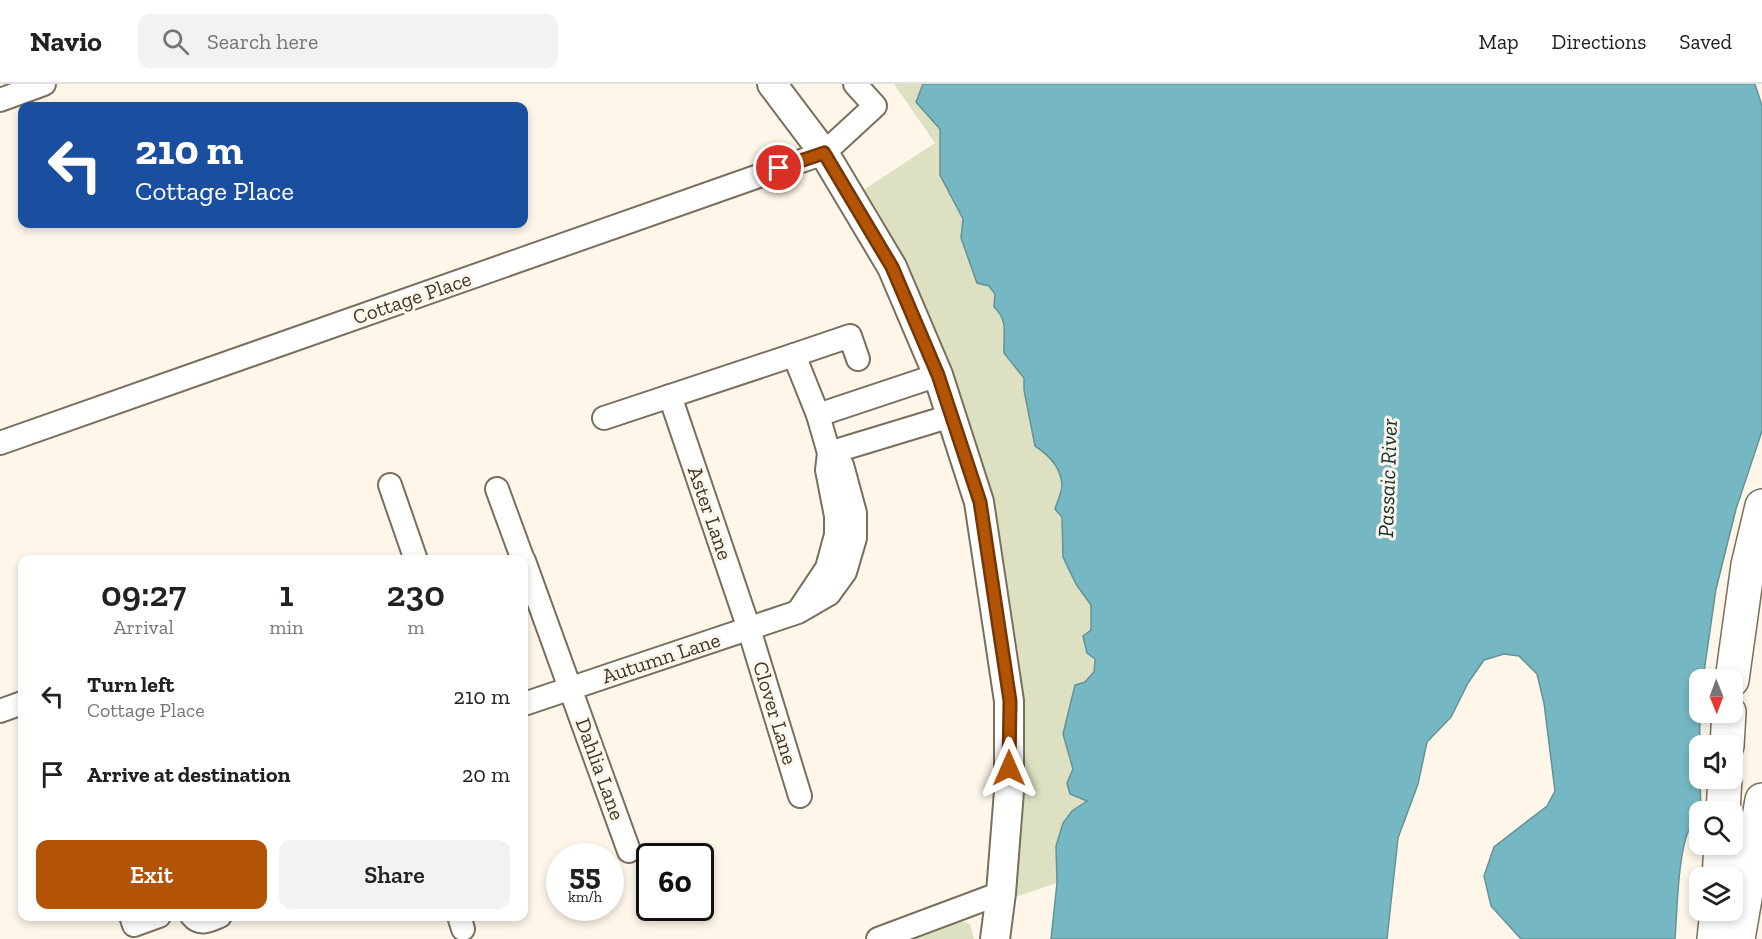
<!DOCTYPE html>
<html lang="en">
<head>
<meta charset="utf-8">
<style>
  :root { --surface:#fff; --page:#f2f2f2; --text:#202124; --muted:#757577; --line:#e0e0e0; --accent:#b25306 }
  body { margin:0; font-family:"Zilla Slab",serif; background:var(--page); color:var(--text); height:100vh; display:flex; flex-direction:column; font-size:22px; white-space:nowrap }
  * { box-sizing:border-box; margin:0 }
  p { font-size:20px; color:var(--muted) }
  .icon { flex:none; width:33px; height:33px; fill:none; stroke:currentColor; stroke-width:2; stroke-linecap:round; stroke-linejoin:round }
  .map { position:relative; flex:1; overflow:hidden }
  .drawer { position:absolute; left:18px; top:471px; width:510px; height:366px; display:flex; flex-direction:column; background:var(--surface); border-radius:12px; box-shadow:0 3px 9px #0003 }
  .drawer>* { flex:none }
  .guide { position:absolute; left:18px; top:18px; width:510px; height:126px; border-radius:12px; box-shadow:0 3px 9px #0003; background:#1a4fa0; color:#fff; overflow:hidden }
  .needle { width:39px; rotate:179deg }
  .controls { position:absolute; left:1689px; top:585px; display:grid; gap:12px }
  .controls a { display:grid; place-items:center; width:54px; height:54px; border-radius:12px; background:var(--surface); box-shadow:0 3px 9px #0003; font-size:30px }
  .speed { position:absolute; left:546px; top:759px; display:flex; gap:12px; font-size:30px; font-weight:700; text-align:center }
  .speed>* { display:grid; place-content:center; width:78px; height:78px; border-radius:50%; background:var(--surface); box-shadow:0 3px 9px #0003; line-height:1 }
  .speed small { font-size:15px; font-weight:400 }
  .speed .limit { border:3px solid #111; border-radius:9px; background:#fff; color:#111 }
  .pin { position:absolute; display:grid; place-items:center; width:51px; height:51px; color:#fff; margin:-26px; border:3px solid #fff; border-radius:50%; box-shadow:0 2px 6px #0007 }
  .me { position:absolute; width:66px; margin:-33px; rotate:0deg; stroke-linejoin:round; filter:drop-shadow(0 0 4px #0008) }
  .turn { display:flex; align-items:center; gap:21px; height:126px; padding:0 18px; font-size:27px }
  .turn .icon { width:78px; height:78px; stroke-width:2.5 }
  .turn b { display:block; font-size:42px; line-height:51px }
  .eta { display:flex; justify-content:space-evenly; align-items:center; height:102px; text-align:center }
  .eta b { font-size:36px; font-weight:600; line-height:42px }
  .primary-button { display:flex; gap:12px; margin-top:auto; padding:12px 18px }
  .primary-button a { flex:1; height:69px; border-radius:12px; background:var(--accent); color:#fff; font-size:24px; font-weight:600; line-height:69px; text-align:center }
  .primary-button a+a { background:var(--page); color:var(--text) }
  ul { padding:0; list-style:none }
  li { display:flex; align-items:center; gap:18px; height:78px; padding:0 18px }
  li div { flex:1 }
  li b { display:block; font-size:22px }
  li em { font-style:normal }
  header { display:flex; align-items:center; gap:36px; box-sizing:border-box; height:84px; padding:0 30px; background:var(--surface); border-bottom:2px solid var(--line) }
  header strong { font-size:28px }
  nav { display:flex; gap:33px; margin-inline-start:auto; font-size:21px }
  .search { width:420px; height:54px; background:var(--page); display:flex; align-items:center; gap:15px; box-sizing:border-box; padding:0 21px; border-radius:12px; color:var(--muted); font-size:22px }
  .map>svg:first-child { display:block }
  .green { fill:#dee1c1 }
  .water { fill:#75b8c4; stroke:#649297; stroke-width:1.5 }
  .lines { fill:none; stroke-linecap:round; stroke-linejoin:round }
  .minor-casing { stroke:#7a6f5c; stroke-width:26 }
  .major-casing { stroke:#7a6f5c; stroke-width:32 }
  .highway-casing { stroke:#7a6f5c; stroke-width:36 }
  .minor { stroke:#fff; stroke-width:22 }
  .major { stroke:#fff; stroke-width:28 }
  .highway { stroke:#fff; stroke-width:33 }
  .route-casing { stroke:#743604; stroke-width:15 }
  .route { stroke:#b25306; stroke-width:10 }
  .labels { text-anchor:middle; stroke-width:6; stroke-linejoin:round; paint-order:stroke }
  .street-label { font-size:21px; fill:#3d382f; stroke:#fdf6e9 }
  .water-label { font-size:22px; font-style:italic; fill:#103238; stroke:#fdf6e9 }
</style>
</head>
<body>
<header>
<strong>Navio</strong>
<div class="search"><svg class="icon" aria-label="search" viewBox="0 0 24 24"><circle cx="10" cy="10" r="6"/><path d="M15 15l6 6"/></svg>Search here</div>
<nav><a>Map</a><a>Directions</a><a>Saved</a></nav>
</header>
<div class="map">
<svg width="1762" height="855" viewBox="0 0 1762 855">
  <rect width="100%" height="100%" fill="#fdf6e9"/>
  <g class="green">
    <path d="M894,0H923L916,18L940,44V91L963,135L961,154L995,210L994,223C1009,237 1003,250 1004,269L1024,294V306L1035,362C1049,371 1061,383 1062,401C1062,408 1058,418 1055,425L1062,433V453L1076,500L1091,521L1094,588L1085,598L1068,669L1073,685L1067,699L1088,717L1072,727L1056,762L1057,799L1000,818L1009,617L979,418L851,114L935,59Z"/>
    <polygon points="958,836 970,840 974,855 908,855"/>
  </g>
  <path class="water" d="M923,0H1755L1762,22V347L1736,425L1716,505L1703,595L1700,596C1700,639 1699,683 1701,727C1699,733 1692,739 1689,746C1678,768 1677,829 1675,855H1521L1491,822L1484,792L1494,763L1547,722L1555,707L1544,619L1537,590L1519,572L1504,570L1484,576L1468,599L1451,633L1427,658L1418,700L1398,754L1387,855H1051L1057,799L1056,762L1063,739L1072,727L1087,717L1070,710L1067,699L1073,685L1063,650L1075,601L1085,598L1094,588L1095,575L1087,569L1083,552L1091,546V521L1076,500L1063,473L1062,433L1055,425C1057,418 1062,408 1062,401C1061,383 1049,371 1035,362L1024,306V294L1004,269C1003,250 1009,237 994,223L995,210L989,202L977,199L961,154L963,135L940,91V45L916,18Z"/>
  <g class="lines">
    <defs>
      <g id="minor">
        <polyline points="0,16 44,0"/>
        <polyline points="794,271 850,252 858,275"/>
        <polyline points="670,312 749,545 800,712"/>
        <polyline points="818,331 938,291"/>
        <polyline points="604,334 794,271 818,331 829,369 827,386 836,432 836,451 827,484 799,526"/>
        <polyline points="0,359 824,69 875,22 855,0"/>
        <polyline points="829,369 951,332"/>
        <polyline points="390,401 416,476"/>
        <polyline points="497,405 523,476"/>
        <polyline points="524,477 629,767"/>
        <polyline points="524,620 798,528 829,510 845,488 855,454 855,429 842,381 829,369"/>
        <polyline points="0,627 22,619"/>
        <polyline points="131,832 134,841 159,832"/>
        <path d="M192,832C200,842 210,836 220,832"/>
        <polyline points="459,832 463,845"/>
        <polyline points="878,855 1001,809"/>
      </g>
      <polyline id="major" points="772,0 824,69 892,183 938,291 979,418 1009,617 1009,707 1001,809 995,855"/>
      <g id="highway">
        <polyline points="1732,596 1748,481 1762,422"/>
        <polyline points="1727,662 1729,628"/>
        <polyline points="1723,728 1725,694"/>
        <polyline points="1719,794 1721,760"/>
        <polyline points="1714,855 1717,826"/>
        <polyline points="1738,855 1762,716"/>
      </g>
    </defs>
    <use href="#minor" class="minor-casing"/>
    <use href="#major" class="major-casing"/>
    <use href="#highway" class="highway-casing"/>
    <use href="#minor" class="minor"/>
    <use href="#major" class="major"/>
    <use href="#highway" class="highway"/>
  </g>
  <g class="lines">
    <defs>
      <polyline id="route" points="779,84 824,69 892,183 938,291 980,418 1010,617 1009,684"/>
    </defs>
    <use href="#route" class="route-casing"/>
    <use href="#route" class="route"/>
  </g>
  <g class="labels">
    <g class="street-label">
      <text transform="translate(412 214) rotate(-19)" y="7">Cottage Place</text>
      <text transform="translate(710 429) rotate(71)" y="7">Aster Lane</text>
      <text transform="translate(661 574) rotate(-18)" y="7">Autumn Lane</text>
      <text transform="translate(775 629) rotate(73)" y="7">Clover Lane</text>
      <text transform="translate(600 685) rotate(70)" y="7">Dahlia Lane</text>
    </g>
    <g class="water-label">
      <text transform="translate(1387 394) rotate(-88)" y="8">Passaic River</text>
    </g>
  </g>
</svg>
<div class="controls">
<a><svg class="needle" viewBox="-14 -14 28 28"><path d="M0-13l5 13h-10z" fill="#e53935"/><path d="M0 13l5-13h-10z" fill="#757577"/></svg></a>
<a><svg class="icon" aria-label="sound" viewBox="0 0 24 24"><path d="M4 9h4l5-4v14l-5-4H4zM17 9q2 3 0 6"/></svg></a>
<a><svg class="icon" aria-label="search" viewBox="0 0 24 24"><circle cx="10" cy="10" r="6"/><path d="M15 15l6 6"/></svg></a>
<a><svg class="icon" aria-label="layers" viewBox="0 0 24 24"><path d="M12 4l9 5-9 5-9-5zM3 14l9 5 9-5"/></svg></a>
</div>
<div class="speed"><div>55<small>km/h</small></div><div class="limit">60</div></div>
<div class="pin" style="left:779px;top:84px;background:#d93025"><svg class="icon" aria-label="arrive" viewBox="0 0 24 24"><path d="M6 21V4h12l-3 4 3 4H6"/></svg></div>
<svg class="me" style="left:1009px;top:684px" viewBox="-20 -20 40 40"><path d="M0-17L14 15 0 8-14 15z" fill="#b25306" stroke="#fff" stroke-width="4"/></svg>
<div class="guide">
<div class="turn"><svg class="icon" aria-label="left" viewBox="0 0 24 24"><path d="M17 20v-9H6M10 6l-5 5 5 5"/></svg><div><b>210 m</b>Cottage Place</div></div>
</div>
<section class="drawer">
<div class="eta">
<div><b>09:27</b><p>Arrival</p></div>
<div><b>1</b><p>min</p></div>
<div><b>230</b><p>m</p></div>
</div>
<ul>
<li><svg class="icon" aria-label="left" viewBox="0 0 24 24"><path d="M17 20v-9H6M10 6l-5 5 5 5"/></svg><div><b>Turn left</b><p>Cottage Place</p></div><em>210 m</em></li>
<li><svg class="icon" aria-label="arrive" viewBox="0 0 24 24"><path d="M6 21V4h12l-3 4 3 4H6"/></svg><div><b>Arrive at destination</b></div><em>20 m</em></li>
</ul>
<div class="primary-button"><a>Exit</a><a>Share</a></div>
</section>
</div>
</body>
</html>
